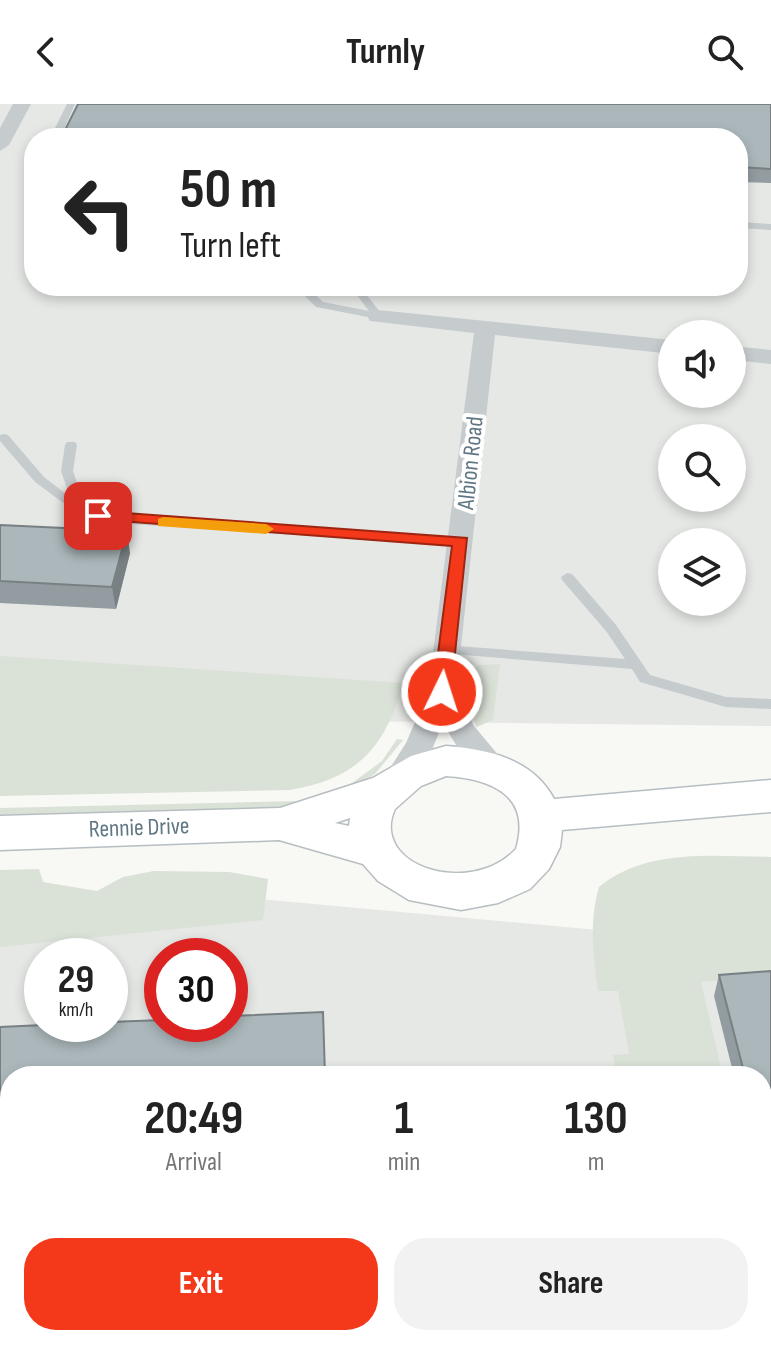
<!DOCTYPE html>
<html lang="en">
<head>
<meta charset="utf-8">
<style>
  :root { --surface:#fff; --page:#f2f2f2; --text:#222; --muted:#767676; --accent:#f4391a }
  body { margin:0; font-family:"Sofia Sans Condensed",sans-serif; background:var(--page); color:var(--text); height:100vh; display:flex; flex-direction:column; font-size:30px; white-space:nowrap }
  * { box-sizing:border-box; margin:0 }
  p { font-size:26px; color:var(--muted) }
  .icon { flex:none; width:44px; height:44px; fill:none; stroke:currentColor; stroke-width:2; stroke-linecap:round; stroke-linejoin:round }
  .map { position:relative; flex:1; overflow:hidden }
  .side { position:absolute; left:0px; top:962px; width:772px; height:280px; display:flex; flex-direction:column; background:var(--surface); border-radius:32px 32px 0 0; box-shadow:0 4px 12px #0003 }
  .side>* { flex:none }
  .hud { position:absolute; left:24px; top:24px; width:724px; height:168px; border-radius:32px; box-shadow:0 4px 12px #0003; background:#fff; color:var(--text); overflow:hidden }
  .buttons { position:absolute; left:658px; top:216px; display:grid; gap:16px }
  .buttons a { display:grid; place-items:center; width:88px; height:88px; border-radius:50%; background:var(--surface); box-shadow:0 4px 12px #0003; font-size:40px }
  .speed { position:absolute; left:24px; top:834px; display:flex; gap:16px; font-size:40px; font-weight:700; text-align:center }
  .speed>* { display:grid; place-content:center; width:104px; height:104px; border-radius:50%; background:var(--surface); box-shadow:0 4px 12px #0003; line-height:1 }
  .speed small { font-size:20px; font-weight:400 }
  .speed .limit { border:12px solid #d22; background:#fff; color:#111 }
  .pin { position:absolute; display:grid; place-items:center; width:68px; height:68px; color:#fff; margin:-34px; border-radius:16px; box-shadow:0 4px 12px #0006 }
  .me { position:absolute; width:88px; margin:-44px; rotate:4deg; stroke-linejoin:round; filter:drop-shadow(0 0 6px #0008) }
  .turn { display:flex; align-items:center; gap:28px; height:168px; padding:0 24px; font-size:36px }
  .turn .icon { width:104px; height:104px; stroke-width:2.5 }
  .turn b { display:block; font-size:56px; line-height:68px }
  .eta { display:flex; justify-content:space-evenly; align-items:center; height:136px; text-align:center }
  .eta b { font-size:48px; font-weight:700; line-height:56px }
  .primary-button { display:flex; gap:16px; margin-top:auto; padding:16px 24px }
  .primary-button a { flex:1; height:92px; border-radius:32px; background:var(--accent); color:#fff; font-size:32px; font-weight:700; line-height:92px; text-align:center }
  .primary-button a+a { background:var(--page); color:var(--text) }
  header { display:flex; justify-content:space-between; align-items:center; height:104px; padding:0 24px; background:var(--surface); font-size:36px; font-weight:700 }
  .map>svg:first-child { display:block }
  .built { fill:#e6e8e6; fill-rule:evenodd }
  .green { fill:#dae1d6 }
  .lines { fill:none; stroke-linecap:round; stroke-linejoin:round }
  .secondary-casing { stroke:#b7bec2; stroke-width:3 }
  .lane { fill:#c6cbce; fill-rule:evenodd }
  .street { fill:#c6cbce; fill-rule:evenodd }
  .secondary { fill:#fff; fill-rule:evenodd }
  .wall { fill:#939da1 }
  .shaded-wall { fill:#788083 }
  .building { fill:#abb7bb; stroke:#788083; stroke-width:2 }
  .route { fill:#f4391a; stroke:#9f2511; stroke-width:2 }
  .slow { fill:#f59e0b }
  .labels { text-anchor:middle; stroke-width:8; stroke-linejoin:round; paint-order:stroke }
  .street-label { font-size:24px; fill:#607783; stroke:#fff }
</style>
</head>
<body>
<header><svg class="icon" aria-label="back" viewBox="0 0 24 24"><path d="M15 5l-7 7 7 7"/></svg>Turnly<svg class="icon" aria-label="search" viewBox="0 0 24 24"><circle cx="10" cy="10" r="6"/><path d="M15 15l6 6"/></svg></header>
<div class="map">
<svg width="771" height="1242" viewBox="0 0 771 1242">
  <rect width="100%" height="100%" fill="#f8f8f5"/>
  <g class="built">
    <path d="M0,0H771V622L0,613ZM34,34H738V182H34ZM672,230H732V290H672ZM672,334H732V394H672ZM672,438H732V498H672Z"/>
    <path d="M160,786L642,830H771V1242H0V819ZM42,852H110V920H42ZM162,852H230V920H162ZM10,972H762V1232H10Z"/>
  </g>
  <g class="green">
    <path d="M0,552L404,579C384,644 358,675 289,686L0,692Z"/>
    <polygon points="500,560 493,616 476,623 465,571 479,561"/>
    <polygon points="397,635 403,636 375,670 353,684 296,703 0,711 0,704 300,697 348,682 382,657"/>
    <path d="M771,753V872L701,878L723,972H617L613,951L629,950L618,887H598C593,851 589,818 599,783C646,744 712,752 771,753Z"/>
    <polygon points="39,765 43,778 97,787 123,773 154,767 229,768 268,775 263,816 0,843 0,766"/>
    <polygon points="762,1136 771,1174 771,1242 667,1242 665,1232 762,1232"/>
  </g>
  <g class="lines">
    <defs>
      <path id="secondary" d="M446,642C488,645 533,655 554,695L771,676V708L562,726L560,743L549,765L530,785L498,799L461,806L409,796L378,777L363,760L279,736L0,746V712L280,704L373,674L411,652ZM446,672C491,675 532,691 516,745C470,794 369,762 395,705L421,682ZM350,714L349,722L335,719Z"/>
    </defs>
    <use href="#secondary" class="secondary-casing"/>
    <g class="lane">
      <polygon points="67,0 75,0 60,34 50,34"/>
      <polygon points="34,76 34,93 26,92 24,90 31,77"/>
      <polygon points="738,118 771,120 771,126 738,124"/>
      <polygon points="295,182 306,182 323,198 369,207 350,182 360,182 383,212 378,215 316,203"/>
      <polygon points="4,330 8,331 44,373 70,393 61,367 65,341 67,338 75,338 77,341 73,367 85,401 115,411 461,434 467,438 461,442 115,419 86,410 81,412 35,378 0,337 0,331"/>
      <polygon points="567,469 572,470 616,521 650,571 726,593 771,595 771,605 726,603 640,578 632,565 440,549 438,546 440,543 445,541 625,555 606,527 562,476 561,473"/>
    </g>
    <g class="street">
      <polygon points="13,0 31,0 9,41 0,47 0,24"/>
      <path d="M378,206L672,236V250L495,231L456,588L474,622L510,665L506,673C479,681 454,640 443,618C434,641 419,689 389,680L385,672L406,639L428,588L474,229L370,217L367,212Z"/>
      <polygon points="732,242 771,246 771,260 732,256"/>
    </g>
    <use href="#secondary" class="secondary"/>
  </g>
  <g class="wall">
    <polygon points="771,0 771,79 738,78 738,34 62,34 62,32"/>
    <polygon points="0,421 130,449 116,505 0,499"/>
    <polygon points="771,867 771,1118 762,1082 762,972 734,972 714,892 719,871"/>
  </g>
  <polygon class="shaded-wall" points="127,427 130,449 116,505 112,483"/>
  <g class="building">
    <polygon points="78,0 771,0 771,65 738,63 738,34 98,34 62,32"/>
    <polygon points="0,421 127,427 112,483 0,477"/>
    <polygon points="771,867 771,1071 762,1036 762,972 745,972 719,871"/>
    <polygon points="323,908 325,972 10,972 10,1232 333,1232 333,1242 0,1242 0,923 65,920 110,920 110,918 162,916 162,920 230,920 230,912"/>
  </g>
  <polygon class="route" points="98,407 467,434 451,588 442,594 433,588 452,442 93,415 90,412"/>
  <polygon class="slow" points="163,413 266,420 274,425 266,430 158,422 158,415"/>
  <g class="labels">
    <g class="street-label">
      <text transform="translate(470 359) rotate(-84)" y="8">Albion Road</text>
      <text transform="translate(139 723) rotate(-2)" y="8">Rennie Drive</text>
    </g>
  </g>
</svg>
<div class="buttons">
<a><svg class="icon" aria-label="sound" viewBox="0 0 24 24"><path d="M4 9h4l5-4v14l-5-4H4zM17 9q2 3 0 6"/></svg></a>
<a><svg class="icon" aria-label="search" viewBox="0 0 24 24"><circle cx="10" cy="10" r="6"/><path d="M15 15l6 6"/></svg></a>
<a><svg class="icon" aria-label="layers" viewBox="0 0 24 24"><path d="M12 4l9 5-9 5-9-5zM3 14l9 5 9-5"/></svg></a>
</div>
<div class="speed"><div>29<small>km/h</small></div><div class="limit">30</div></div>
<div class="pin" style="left:98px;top:412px;background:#d93025"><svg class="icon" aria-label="arrive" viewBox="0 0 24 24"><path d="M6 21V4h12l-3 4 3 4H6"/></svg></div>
<svg class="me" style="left:442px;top:588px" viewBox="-20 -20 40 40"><circle r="17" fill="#f4391a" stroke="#fff" stroke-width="3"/><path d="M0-11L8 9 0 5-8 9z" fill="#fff"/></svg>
<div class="hud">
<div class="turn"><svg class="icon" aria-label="left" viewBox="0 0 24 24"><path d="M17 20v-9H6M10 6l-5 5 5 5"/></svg><div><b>50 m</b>Turn left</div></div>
</div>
<section class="side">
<div class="eta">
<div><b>20:49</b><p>Arrival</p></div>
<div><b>1</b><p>min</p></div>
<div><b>130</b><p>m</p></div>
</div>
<div class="primary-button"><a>Exit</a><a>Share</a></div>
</section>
</div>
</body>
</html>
